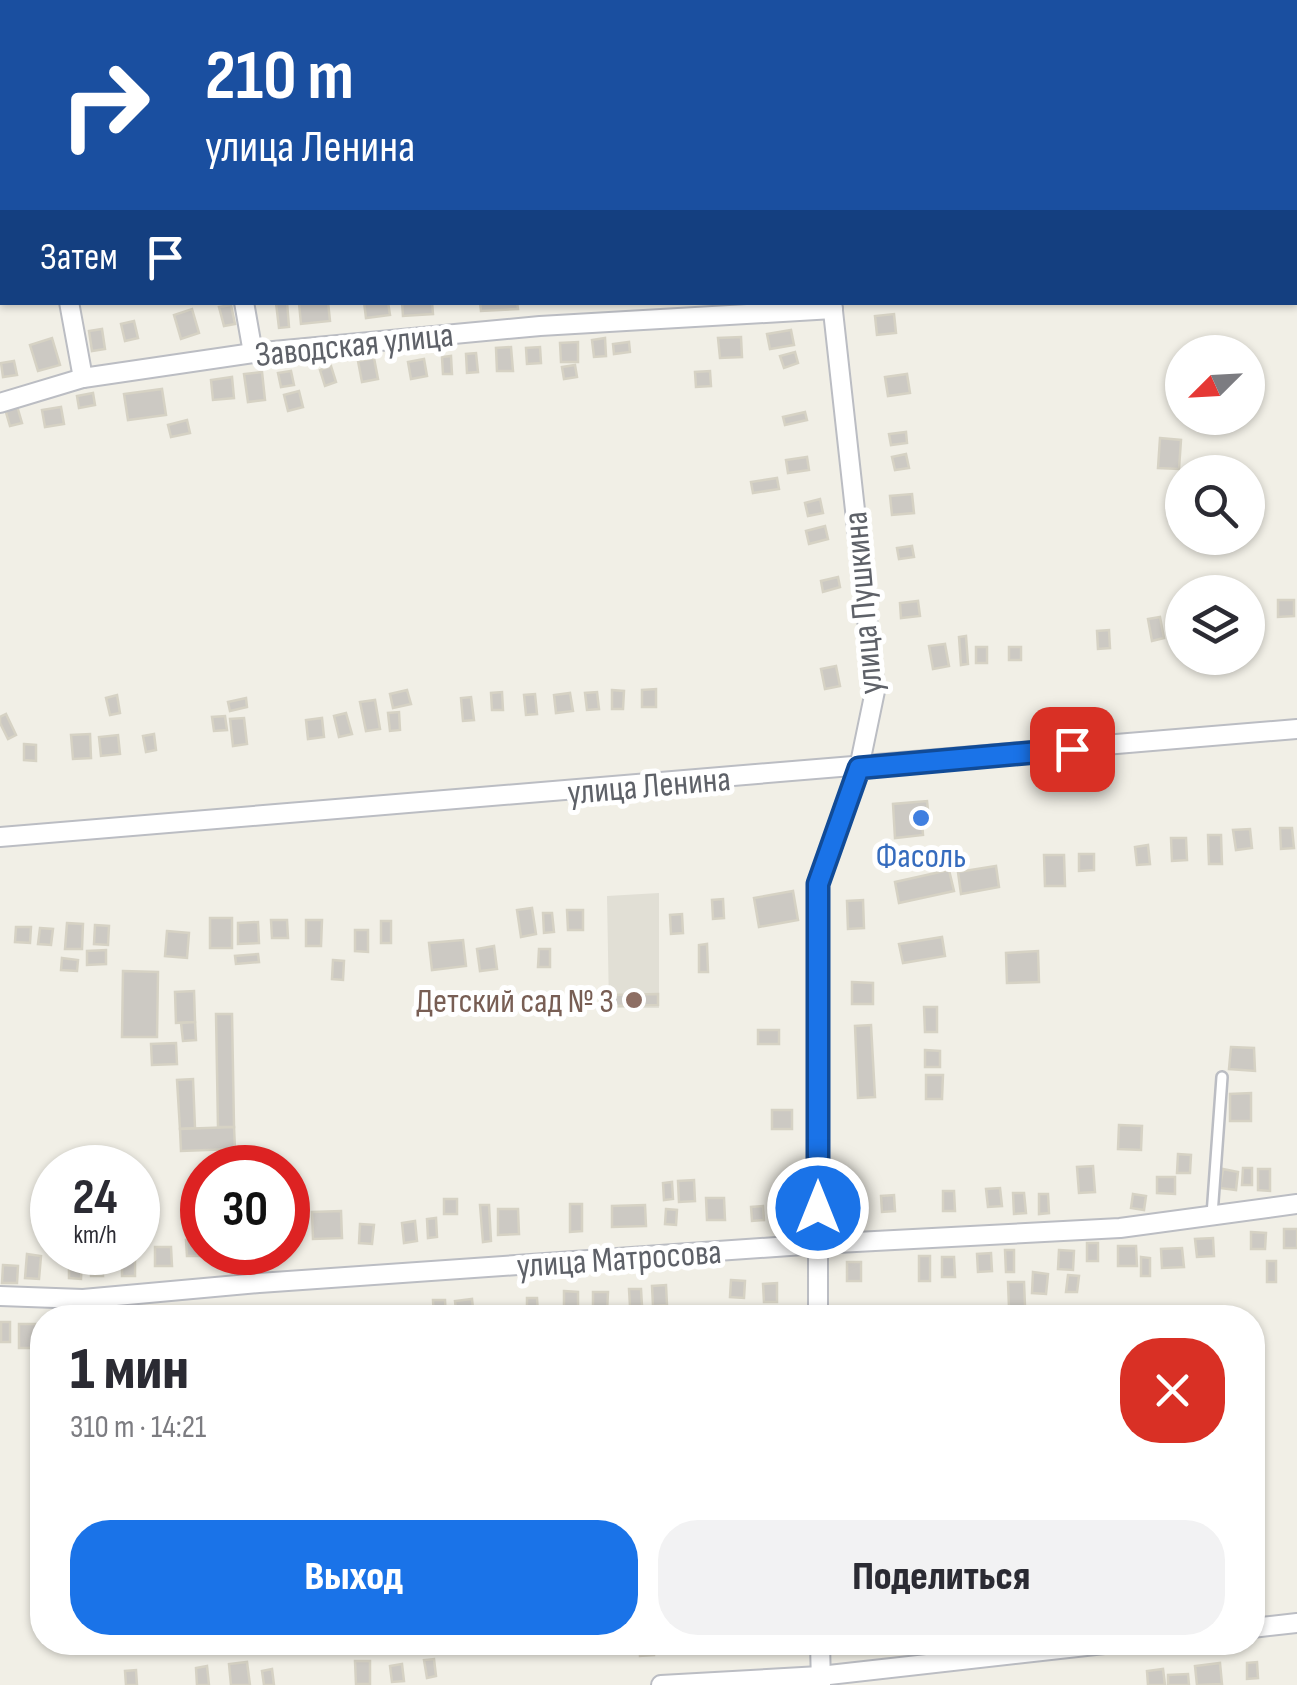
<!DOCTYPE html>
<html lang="ru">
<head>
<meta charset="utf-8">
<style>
  :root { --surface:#fff; --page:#f2f2f3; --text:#2b2b33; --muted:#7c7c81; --accent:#1a73e8 }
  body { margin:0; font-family:"Sofia Sans Condensed",sans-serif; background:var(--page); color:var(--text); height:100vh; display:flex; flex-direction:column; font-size:38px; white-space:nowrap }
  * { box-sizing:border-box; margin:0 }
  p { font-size:32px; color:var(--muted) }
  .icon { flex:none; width:55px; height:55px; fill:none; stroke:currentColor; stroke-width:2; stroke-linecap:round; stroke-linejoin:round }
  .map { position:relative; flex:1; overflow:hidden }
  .side { position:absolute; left:30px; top:1305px; width:1235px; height:350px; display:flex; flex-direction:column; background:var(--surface); border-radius:40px; box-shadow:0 2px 8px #0004 }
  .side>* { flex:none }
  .top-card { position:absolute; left:0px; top:0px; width:1298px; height:305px; box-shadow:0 2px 8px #0004; background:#1a4fa0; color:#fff; overflow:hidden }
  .needle { width:65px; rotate:246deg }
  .tools { position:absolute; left:1165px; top:335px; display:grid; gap:20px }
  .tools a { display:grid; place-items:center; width:100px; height:100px; border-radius:50%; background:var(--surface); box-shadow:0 2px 8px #0004; font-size:50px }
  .speed { position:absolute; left:30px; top:1145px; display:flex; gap:20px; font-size:50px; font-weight:700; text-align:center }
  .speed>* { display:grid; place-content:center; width:130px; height:130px; border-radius:50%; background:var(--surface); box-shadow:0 2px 8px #0004; line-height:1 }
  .speed small { font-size:25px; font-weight:400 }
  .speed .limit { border:15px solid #d22; background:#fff; color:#111 }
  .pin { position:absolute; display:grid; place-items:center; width:85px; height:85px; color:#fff; margin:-42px; border-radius:20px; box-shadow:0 5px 15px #0006 }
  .me { position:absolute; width:110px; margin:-55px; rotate:0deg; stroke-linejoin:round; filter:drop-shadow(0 0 8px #0008) }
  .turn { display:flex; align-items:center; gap:35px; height:210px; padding:0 40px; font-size:45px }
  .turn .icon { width:130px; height:130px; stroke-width:2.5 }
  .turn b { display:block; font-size:70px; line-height:85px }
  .then { display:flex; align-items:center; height:95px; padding:0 40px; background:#0003; gap:20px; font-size:38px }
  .round { display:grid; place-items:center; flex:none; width:105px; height:105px; border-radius:40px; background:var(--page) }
  .headline { display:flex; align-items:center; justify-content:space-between; height:170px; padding:0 40px }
  h1 { font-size:60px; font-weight:800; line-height:75px }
  .action { display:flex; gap:20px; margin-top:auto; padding:20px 40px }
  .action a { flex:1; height:115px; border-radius:40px; background:var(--accent); color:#fff; font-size:40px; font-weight:800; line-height:115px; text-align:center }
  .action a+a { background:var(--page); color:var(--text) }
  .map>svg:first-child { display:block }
  .education { fill:#e1dfd5 }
  .building { fill:#ccc9c3; stroke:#d6d2c4; stroke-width:2.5 }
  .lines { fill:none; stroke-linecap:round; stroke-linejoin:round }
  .service-casing { stroke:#bbbdc3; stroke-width:14 }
  .minor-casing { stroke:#bbbdc3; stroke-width:22 }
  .service { stroke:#fff; stroke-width:9 }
  .minor { stroke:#fff; stroke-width:18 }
  .route-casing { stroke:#114b97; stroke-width:25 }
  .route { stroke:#1a73e8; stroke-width:18 }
  .shop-dot { fill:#3f7fe0; stroke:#fff; stroke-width:4 }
  .education-dot { fill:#8d6e63; stroke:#fff; stroke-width:4 }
  .labels { text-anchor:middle; stroke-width:10; stroke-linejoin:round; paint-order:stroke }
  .street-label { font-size:35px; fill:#5e6168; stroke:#fff }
  .shop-label { font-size:35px; fill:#366cbe; stroke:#fff }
  .education-label { font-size:35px; fill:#785e54; stroke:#fff; text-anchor:end }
</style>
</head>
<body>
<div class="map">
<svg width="1297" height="1685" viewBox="0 0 1297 1685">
  <rect width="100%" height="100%" fill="#f1efe6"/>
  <polygon class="education" points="659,893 659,1008 609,1008 607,896"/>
  <g class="building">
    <polygon points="287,302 289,327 279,328 276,303"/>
    <polygon points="328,302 330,321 301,324 299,303"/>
    <polygon points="364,302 388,302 390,315 366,318"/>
    <polygon points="402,302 432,302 433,314 403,316"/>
    <polygon points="480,302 517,302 518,309 481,311"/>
    <polygon points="231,305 235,324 224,326 219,307"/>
    <polygon points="192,309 199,333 181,339 174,315"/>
    <polygon points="894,314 896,333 877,335 875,316"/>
    <polygon points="134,321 138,338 125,341 121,324"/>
    <polygon points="102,329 105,349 92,351 89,331"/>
    <polygon points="791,330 794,345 770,349 767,334"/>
    <polygon points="741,337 742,357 720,358 718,338"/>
    <polygon points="52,338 60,365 38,371 30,345"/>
    <polygon points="605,338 606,356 594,357 592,340"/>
    <polygon points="578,342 578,362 561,362 560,343"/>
    <polygon points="629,342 630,352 614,354 613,344"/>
    <polygon points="511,347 513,371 497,371 496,348"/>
    <polygon points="540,347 541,363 527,364 526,348"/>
    <polygon points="795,352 798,363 784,368 780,356"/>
    <polygon points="476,353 478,372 467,373 466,354"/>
    <polygon points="451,356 452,374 443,374 442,357"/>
    <polygon points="374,358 378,379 362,382 358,361"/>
    <polygon points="424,359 427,376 411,379 408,362"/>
    <polygon points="14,361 17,375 3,377 1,363"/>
    <polygon points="575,365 577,377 564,379 562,367"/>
    <polygon points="331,366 336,382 325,386 320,370"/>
    <polygon points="291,371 294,385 281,387 278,373"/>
    <polygon points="710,371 711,386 696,387 695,372"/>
    <polygon points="262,372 265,400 248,402 244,374"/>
    <polygon points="907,374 910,393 888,396 885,377"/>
    <polygon points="232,377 234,398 213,400 211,380"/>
    <polygon points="162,389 166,415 128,420 124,394"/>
    <polygon points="299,391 303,407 288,411 284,395"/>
    <polygon points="93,393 95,405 79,408 77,396"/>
    <polygon points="17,406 22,423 10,426 5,409"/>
    <polygon points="61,407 64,424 45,427 42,410"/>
    <polygon points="805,412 807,420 785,425 783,417"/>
    <polygon points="187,420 190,433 171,437 168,425"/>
    <polygon points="906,432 907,443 891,445 889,434"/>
    <polygon points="1160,438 1181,440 1179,469 1158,468"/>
    <polygon points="906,454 909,468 895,470 892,457"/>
    <polygon points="807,457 809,470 788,473 786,460"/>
    <polygon points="777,478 779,489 753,493 751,482"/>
    <polygon points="912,494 914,513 892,515 890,496"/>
    <polygon points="820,499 823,513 808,516 805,503"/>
    <polygon points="825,526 828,539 809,544 806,531"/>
    <polygon points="912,546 914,557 899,559 897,548"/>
    <polygon points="838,577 840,587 823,592 821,581"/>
    <polygon points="1278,600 1294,600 1294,616 1278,617"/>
    <polygon points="918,601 920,616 901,618 900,603"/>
    <polygon points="1160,617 1164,638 1152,641 1148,619"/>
    <polygon points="1109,630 1110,648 1098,649 1097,631"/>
    <polygon points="966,636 968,664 961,665 959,637"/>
    <polygon points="945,644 949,666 933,669 929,646"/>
    <rect x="976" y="647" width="11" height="16"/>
    <rect x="1009" y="647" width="12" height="13"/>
    <polygon points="836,666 840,686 825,689 821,669"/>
    <polygon points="656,689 656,707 642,707 642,690"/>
    <polygon points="407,690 411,704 393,708 390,694"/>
    <polygon points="612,690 624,691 623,709 612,709"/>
    <polygon points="502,692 503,710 492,710 491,693"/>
    <polygon points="597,692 599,709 587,710 585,693"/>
    <polygon points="570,693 573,711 556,713 554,695"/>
    <polygon points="535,694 537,714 526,715 524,695"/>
    <polygon points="117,695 120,713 110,715 106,698"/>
    <polygon points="471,697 474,720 463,721 461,698"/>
    <polygon points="246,698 247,707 230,711 228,702"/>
    <polygon points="375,700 380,729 366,731 360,702"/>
    <polygon points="399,712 400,730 390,731 388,713"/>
    <polygon points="346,713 352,734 339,737 334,716"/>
    <polygon points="6,714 16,735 8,739 0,723 0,717"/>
    <polygon points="225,716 227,730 214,731 212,717"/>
    <polygon points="244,718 247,744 233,746 230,719"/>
    <polygon points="322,718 324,737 308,739 306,720"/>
    <polygon points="90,734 91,758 73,759 71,735"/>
    <polygon points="154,734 156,750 146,752 143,736"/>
    <polygon points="118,735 120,754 101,756 99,737"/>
    <polygon points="24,744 36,745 36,761 24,760"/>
    <polygon points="927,801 929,820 922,821 923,835 895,838 893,804"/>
    <polygon points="1280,828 1292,828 1294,848 1281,849"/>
    <polygon points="1250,829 1252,848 1236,850 1233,830"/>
    <polygon points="1208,835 1221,835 1222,864 1209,864"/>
    <polygon points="1171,838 1186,838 1187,860 1172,861"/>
    <polygon points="1148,845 1150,864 1137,865 1135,847"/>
    <polygon points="1079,854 1094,854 1094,870 1079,871"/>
    <polygon points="1044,855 1064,855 1065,886 1045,886"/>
    <polygon points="996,866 999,887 961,894 958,872"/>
    <polygon points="949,870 954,891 899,903 895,882"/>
    <polygon points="793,891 798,920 759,927 754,898"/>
    <polygon points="723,899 724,918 713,919 712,900"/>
    <polygon points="863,900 864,928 848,929 847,901"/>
    <polygon points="532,908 536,934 521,937 517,910"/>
    <polygon points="567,910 583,910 583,930 568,930"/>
    <polygon points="543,913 552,913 554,932 544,933"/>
    <polygon points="682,914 683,933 671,934 670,915"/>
    <rect x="210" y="918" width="22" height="30"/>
    <polygon points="271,920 287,920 288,938 272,938"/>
    <polygon points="306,920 322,920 321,946 306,946"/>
    <rect x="381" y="921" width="10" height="22"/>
    <polygon points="258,922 259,943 238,944 238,923"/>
    <polygon points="67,923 83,924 82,949 65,949"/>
    <polygon points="95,925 109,926 108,945 94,944"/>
    <polygon points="16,927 31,927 30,943 15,942"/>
    <polygon points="40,928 53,929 51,945 38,944"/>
    <polygon points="355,930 368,930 368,952 355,951"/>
    <polygon points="167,931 189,933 187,958 165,956"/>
    <polygon points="942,937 945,956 903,963 899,944"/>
    <polygon points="463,940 466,966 432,970 429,943"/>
    <polygon points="707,944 708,972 699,972 699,945"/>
    <polygon points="494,946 497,969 480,971 477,949"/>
    <polygon points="539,949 550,949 550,967 538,967"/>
    <polygon points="106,950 106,964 87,965 87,951"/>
    <polygon points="1038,951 1039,982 1007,983 1006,953"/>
    <polygon points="258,954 259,962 236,964 235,956"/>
    <polygon points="62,958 78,960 77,971 61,970"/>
    <polygon points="333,960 344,961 343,980 332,979"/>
    <polygon points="123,971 158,972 157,1037 122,1037"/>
    <polygon points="852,982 873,983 873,1004 852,1004"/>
    <polygon points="194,991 195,1022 176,1023 175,992"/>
    <polygon points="658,994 658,1005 610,1006 610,995"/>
    <polygon points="924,1007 937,1007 937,1032 925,1032"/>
    <polygon points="216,1014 232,1014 234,1127 218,1127"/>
    <polygon points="195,1022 196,1040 183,1041 181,1023"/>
    <polygon points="871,1025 875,1097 858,1098 855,1026"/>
    <rect x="758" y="1030" width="21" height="14"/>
    <polygon points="176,1043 177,1064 152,1065 151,1044"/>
    <polygon points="1231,1047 1254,1048 1255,1071 1229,1069"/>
    <polygon points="925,1050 940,1051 940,1067 925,1067"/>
    <polygon points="926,1075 943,1075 942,1099 926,1099"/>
    <polygon points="193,1079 195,1128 180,1129 177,1080"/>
    <polygon points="1251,1093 1251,1121 1230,1121 1230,1094"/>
    <rect x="772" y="1110" width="20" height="19"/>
    <polygon points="1119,1125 1142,1126 1141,1150 1118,1149"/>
    <polygon points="234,1127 235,1149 181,1151 180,1129"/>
    <polygon points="1178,1154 1191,1155 1190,1173 1177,1173"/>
    <polygon points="1093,1166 1095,1192 1079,1193 1077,1167"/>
    <polygon points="1243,1168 1252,1168 1252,1185 1242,1185"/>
    <polygon points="1223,1169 1238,1172 1236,1190 1220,1188"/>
    <polygon points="1258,1169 1270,1169 1270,1191 1258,1190"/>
    <polygon points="1157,1177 1175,1177 1175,1194 1157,1193"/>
    <polygon points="694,1180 695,1201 679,1202 678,1181"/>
    <polygon points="672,1182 673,1199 664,1200 663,1183"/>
    <polygon points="1000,1188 1002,1206 988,1207 986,1189"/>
    <polygon points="943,1191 954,1191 955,1211 943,1211"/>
    <polygon points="1013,1193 1024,1193 1026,1213 1014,1214"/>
    <polygon points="1039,1194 1048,1194 1049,1213 1039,1214"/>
    <polygon points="1133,1194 1146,1196 1144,1210 1131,1208"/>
    <polygon points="894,1195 895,1211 882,1212 881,1196"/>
    <polygon points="706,1198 724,1198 725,1220 707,1220"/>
    <rect x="444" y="1199" width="13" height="15"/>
    <polygon points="858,1201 859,1216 848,1217 847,1202"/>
    <polygon points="570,1204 582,1204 582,1231 570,1232"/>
    <polygon points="480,1205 489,1205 491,1241 483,1242"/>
    <polygon points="645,1205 646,1226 612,1227 612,1206"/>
    <polygon points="777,1205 796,1206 795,1221 777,1220"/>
    <polygon points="763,1206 764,1220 752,1221 751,1207"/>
    <polygon points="498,1209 518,1209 519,1234 498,1235"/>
    <polygon points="666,1209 677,1210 676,1225 665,1224"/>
    <polygon points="341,1211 342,1238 313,1239 312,1212"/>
    <polygon points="436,1218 437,1237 428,1238 427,1219"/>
    <polygon points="415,1221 417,1241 404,1243 402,1223"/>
    <polygon points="360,1224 374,1225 372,1244 359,1243"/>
    <rect x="1284" y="1229" width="13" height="19"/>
    <polygon points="1251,1232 1266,1233 1265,1249 1251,1249"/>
    <polygon points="1213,1238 1214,1256 1197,1257 1195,1239"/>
    <polygon points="199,1239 200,1256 187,1256 186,1240"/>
    <rect x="1087" y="1243" width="11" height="18"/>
    <polygon points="1118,1246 1136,1246 1137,1266 1118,1266"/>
    <polygon points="155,1247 171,1247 172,1266 155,1266"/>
    <polygon points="1182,1248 1184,1267 1162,1268 1161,1249"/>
    <polygon points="1005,1250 1014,1250 1014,1272 1006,1272"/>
    <polygon points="1059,1250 1074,1251 1073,1270 1058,1269"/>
    <polygon points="991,1253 992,1271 978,1272 977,1254"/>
    <polygon points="27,1254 41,1256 39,1279 25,1278"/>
    <rect x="919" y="1256" width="11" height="25"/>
    <rect x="122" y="1257" width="13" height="19"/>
    <polygon points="942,1257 954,1257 955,1277 942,1277"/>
    <polygon points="1141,1257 1150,1258 1150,1276 1141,1276"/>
    <polygon points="69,1259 82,1259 81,1279 69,1278"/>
    <rect x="91" y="1259" width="12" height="17"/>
    <rect x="1267" y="1261" width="9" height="21"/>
    <rect x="847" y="1262" width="14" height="19"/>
    <polygon points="3,1265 18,1266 17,1283 2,1283"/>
    <polygon points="1033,1272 1048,1274 1046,1294 1032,1293"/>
    <polygon points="1068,1275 1079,1276 1077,1292 1066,1292"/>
    <polygon points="731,1280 745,1281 744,1298 730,1297"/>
    <polygon points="1008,1282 1024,1282 1025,1306 1009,1307"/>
    <polygon points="777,1283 777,1302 764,1302 763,1284"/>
    <polygon points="666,1285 667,1305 653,1306 652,1286"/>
    <polygon points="629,1289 641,1289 642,1306 630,1306"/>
    <polygon points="564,1291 578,1292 578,1311 564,1311"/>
    <polygon points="593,1292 608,1292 607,1312 593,1312"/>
    <polygon points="527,1298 537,1298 538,1314 527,1315"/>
    <polygon points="472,1299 474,1318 457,1318 455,1301"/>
    <polygon points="433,1300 445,1300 446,1318 434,1318"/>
    <rect x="1" y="1322" width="9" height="20"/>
    <polygon points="19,1324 37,1324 36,1348 19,1348"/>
    <polygon points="639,1642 653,1642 654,1655 640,1656"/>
    <polygon points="434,1659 436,1676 427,1678 424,1660"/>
    <polygon points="355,1661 370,1661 370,1684 356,1684"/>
    <polygon points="247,1662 250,1685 231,1685 229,1664"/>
    <polygon points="1257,1662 1258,1678 1247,1679 1247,1663"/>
    <polygon points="1220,1663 1222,1684 1197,1685 1195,1666"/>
    <polygon points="402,1664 404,1681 392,1682 390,1666"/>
    <polygon points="207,1666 209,1685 197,1685 196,1668"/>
    <polygon points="272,1669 274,1685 264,1685 262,1671"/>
    <polygon points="1163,1669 1165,1685 1148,1685 1147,1671"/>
    <polygon points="136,1670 137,1685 126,1685 125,1671"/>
    <polygon points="1188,1674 1189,1685 1168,1685 1168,1675"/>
  </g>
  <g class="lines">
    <defs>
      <polyline id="service" points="1212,1215 1222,1077"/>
      <g id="minor">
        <polyline points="8,0 8,2"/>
        <polyline points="639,0 701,2"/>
        <polyline points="806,0 807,2"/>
        <polyline points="1295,192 1297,192"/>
        <polyline points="69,302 83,378"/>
        <polyline points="244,302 253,353"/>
        <polyline points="0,403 83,378 253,353 540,326 833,309"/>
        <polyline points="0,837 1297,729"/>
        <polyline points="0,1296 83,1299 259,1283 818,1244 1120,1228 1297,1204"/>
        <polyline points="818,1318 818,884 859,768 875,691 832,302"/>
        <polyline points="1252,1628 1297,1623"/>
        <polyline points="820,1642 821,1685"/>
        <polyline points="661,1685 820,1676 1122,1642"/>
      </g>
    </defs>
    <use href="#service" class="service-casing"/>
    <use href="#minor" class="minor-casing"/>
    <use href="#service" class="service"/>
    <use href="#minor" class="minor"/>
  </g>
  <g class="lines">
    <defs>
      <polyline id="route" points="818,1208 818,884 859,768 1072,749"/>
    </defs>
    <use href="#route" class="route-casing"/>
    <use href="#route" class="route"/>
  </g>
  <circle class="shop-dot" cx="921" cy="818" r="10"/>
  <circle class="education-dot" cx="634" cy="1000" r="10"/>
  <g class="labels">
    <g class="street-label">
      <text transform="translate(354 344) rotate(-6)" y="12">Заводская улица</text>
      <text transform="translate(862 603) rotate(-95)" y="12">улица Пушкина</text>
      <text transform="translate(649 785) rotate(-5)" y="12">улица Ленина</text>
      <text transform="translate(619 1258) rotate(-4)" y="12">улица Матросова</text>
    </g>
    <g class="shop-label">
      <text x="921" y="867">Фасоль</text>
    </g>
    <g class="education-label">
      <text x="614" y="1012">Детский сад № 3</text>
    </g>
  </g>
</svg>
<div class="tools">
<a><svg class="needle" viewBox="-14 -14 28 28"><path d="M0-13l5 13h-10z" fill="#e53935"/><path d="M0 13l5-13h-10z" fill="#7c7c81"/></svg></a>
<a><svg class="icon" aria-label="search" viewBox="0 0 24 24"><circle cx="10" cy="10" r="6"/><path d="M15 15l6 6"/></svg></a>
<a><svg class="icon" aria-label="layers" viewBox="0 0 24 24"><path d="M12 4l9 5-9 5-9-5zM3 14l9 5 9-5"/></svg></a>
</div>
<div class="speed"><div>24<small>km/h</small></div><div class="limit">30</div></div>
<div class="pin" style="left:1072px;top:749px;background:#d93025"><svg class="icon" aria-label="arrive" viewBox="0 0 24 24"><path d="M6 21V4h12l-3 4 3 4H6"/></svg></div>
<svg class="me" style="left:818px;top:1208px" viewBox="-20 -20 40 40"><circle r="17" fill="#1a73e8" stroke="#fff" stroke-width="3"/><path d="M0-11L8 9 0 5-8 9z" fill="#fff"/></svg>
<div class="top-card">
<div class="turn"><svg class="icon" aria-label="right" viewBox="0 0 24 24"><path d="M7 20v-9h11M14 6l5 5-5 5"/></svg><div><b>210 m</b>улица Ленина</div></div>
<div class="then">Затем<svg class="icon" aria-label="arrive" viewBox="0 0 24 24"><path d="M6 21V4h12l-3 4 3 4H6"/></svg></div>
</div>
<section class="side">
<div class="headline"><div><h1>1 мин</h1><p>310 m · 14:21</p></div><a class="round" style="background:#d93025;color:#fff"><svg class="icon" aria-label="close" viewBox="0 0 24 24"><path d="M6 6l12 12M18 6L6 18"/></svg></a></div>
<div class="action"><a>Выход</a><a>Поделиться</a></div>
</section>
</div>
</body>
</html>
